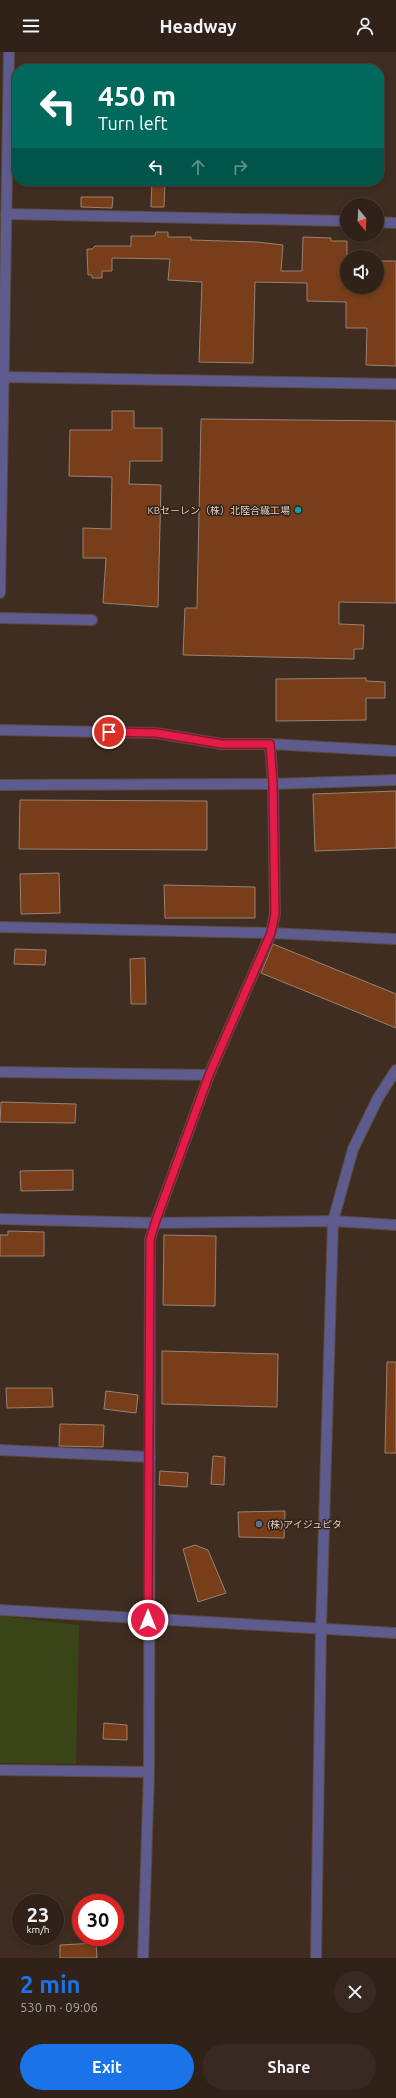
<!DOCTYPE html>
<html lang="en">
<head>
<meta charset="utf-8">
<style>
  :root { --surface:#302219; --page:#382a22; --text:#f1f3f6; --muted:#a8a4a2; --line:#4b3f38; --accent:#1a73e8 }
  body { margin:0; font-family:Ubuntu,"Noto Sans JP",sans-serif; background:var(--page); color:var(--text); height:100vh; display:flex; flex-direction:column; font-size:15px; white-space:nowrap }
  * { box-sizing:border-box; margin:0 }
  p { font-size:13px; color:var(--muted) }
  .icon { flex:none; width:22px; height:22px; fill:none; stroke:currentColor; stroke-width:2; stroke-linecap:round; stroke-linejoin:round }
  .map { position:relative; height:1906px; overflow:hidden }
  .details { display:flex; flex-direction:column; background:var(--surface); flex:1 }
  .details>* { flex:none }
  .banner { position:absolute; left:12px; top:12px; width:372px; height:122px; border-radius:16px; box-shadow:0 2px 6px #0003,0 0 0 1px var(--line); background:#00695c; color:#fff; overflow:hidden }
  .needle { width:26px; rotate:162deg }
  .tools { position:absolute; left:340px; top:146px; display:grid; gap:8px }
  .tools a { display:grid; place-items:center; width:44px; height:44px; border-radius:50%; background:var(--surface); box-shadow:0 2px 6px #0003,0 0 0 1px var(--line); font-size:20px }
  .speed { position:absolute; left:12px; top:1842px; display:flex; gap:8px; font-size:20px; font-weight:700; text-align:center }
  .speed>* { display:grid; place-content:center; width:52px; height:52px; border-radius:50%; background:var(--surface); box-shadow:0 2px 6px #0003,0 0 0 1px var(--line); line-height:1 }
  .speed small { font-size:10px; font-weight:400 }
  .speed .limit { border:6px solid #d22; background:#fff; color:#111 }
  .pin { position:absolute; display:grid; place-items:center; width:34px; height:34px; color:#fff; margin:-17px; border:2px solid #fff; border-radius:50%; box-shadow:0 1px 4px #0007 }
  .me { position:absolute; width:44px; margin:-22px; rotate:0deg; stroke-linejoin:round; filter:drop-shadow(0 0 3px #0008) }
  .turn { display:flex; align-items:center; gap:14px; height:84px; padding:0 20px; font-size:18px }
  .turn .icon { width:52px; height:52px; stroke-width:2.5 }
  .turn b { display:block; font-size:28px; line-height:34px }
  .lanes { display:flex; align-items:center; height:38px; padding:0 20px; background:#0003; justify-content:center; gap:20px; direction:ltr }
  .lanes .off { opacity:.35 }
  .round { display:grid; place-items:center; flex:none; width:42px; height:42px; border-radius:21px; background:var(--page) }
  .headline { display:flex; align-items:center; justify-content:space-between; height:68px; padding:0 20px }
  h1 { font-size:24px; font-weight:600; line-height:30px; color:var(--accent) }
  .button { display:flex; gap:8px; margin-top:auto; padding:8px 20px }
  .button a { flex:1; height:46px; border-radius:24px; background:var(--accent); color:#fff; font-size:16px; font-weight:600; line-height:46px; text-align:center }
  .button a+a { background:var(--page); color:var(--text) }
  header { display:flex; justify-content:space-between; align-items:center; height:52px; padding:0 20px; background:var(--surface); font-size:18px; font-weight:600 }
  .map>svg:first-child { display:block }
  .green { fill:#3a4517 }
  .building { fill:#773e19; stroke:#998174 }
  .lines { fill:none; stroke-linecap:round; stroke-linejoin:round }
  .minor-casing { stroke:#5c4a3f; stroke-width:12 }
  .minor { stroke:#5e5b8e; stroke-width:10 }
  .route-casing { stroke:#92132f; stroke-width:10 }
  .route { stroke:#e11d48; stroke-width:7 }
  .culture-dot { fill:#0f9aa8; stroke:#362318; stroke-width:1.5 }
  .service-dot { fill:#5c6f8a; stroke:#362318; stroke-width:1.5 }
  .labels { text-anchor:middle; stroke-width:3; stroke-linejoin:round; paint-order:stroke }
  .poi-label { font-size:10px; fill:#dbcec7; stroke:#362318; text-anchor:end }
</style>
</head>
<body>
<header><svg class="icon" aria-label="menu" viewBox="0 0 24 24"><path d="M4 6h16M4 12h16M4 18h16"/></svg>Headway<svg class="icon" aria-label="person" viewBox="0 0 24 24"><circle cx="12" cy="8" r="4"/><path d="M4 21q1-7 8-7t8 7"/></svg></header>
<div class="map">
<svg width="396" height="1906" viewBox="0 0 396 1906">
  <rect width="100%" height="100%" fill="#402d21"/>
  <polygon class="green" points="0,1564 79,1573 76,1712 0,1711"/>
  <g class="building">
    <polygon points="152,129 165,129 164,155 151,155"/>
    <polygon points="81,145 113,145 112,156 81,155"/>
    <polygon points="156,180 168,180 168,185 191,185 191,188 257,190 283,193 281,219 302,219 303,185 331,186 331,189 347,189 347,235 377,235 377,209 396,209 396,314 366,313 367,276 346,276 346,250 307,249 307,231 255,230 253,311 199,310 202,230 168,228 170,207 112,206 112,219 102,219 102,226 92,226 92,223 88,223 87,197 92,197 95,194 131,194 131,184 155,184"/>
    <polygon points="112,359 134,359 134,376 162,376 162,409 130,409 129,432 161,433 158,555 103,551 106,506 83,506 83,476 111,477 112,425 69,424 70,378 112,378"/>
    <polygon points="201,367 396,369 396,551 339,550 339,572 364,573 363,597 354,597 354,607 183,603 185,556 197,556"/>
    <polygon points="366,626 366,629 385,630 385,646 366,646 366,668 276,669 276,627"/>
    <polygon points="396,739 396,796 315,799 313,742"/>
    <polygon points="20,748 207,749 207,798 19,797"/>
    <polygon points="59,821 60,861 21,862 20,822"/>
    <polygon points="164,833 255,835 255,866 165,866"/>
    <polygon points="273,892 396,942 396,976 261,921"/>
    <polygon points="15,897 46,898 45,913 14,912"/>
    <polygon points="145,906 146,952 131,952 130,907"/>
    <polygon points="1,1050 76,1052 75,1071 0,1070"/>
    <polygon points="73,1118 73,1138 21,1139 20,1119"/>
    <polygon points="8,1179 44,1180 44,1204 0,1204 0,1183 8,1183"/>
    <polygon points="164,1183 216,1184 215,1254 163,1253"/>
    <polygon points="162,1299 278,1302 277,1355 162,1352"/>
    <polygon points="387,1310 396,1310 396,1401 385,1401"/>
    <polygon points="6,1336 52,1336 53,1355 7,1356"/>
    <polygon points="106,1339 138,1343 136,1361 104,1357"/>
    <polygon points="60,1372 104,1373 103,1395 59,1394"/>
    <polygon points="213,1404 225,1405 224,1433 211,1432"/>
    <polygon points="160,1419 188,1421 187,1435 159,1433"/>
    <polygon points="285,1459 284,1486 239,1485 238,1460"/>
    <polygon points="195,1493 208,1498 226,1541 198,1550 183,1497"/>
    <polygon points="104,1671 127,1673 127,1688 103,1687"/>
    <polygon points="96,1891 97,1906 60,1906 60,1893"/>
  </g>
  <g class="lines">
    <defs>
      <g id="minor">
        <polyline points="6,162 347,169"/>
        <polyline points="377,170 396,171"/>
        <polyline points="3,325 396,332"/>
        <polyline points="0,541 9,0"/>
        <polyline points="0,566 92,568"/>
        <polyline points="0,678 156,681 222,692 270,692 396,699"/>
        <polyline points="0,733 273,732 396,728"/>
        <polyline points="0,875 271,881 396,887"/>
        <polyline points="0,1020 209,1023"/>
        <polyline points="0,1167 155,1171 333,1169 396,1173"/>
        <polyline points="0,1398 150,1405"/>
        <polyline points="0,1558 396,1581"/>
        <polyline points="0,1718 149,1720"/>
        <polyline points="143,1906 149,1720 150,1188 155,1171 209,1023 271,881 275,862 273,732 270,692"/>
        <polyline points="316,1906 321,1575 333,1169 353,1097 378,1046 396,1018"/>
      </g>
    </defs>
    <use href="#minor" class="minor-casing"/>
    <use href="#minor" class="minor"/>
  </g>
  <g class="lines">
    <defs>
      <polyline id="route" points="109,680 156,681 222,692 270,692 273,732 275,862 271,881 209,1023 155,1171 150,1188 148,1568"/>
    </defs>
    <use href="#route" class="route-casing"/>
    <use href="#route" class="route"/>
  </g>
  <circle class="culture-dot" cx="298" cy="458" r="4"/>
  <circle class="service-dot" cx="259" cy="1472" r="4"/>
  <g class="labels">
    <g class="poi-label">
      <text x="290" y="462">KBセーレン（株）北陸合繊工場</text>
      <text x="267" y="1476" text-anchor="start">(株)アイジュピタ</text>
    </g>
  </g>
</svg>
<div class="tools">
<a><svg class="needle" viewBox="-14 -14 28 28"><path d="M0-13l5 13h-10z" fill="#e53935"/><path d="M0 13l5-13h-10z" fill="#a8a4a2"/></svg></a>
<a><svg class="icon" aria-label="sound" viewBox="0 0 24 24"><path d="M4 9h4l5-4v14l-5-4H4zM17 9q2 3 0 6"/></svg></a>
</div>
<div class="speed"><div>23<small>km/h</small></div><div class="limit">30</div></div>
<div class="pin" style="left:109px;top:680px;background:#d93025"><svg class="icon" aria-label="arrive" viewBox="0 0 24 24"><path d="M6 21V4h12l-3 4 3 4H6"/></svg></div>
<svg class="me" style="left:148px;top:1568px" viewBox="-20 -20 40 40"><circle r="17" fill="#e11d48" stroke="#fff" stroke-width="3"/><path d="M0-11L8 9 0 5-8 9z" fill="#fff"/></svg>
<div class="banner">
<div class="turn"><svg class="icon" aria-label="left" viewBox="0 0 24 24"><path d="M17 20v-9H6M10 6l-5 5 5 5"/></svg><div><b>450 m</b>Turn left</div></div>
<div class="lanes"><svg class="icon" aria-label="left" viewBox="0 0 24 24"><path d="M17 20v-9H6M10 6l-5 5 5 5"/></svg><svg class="icon off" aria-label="ahead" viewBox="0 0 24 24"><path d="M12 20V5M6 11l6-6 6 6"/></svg><svg class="icon off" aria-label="right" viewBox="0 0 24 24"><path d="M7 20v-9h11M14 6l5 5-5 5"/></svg></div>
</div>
</div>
<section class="details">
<div class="headline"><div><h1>2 min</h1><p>530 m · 09:06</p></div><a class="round"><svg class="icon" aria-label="close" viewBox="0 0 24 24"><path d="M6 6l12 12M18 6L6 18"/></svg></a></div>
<div class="button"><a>Exit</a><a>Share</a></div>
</section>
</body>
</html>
